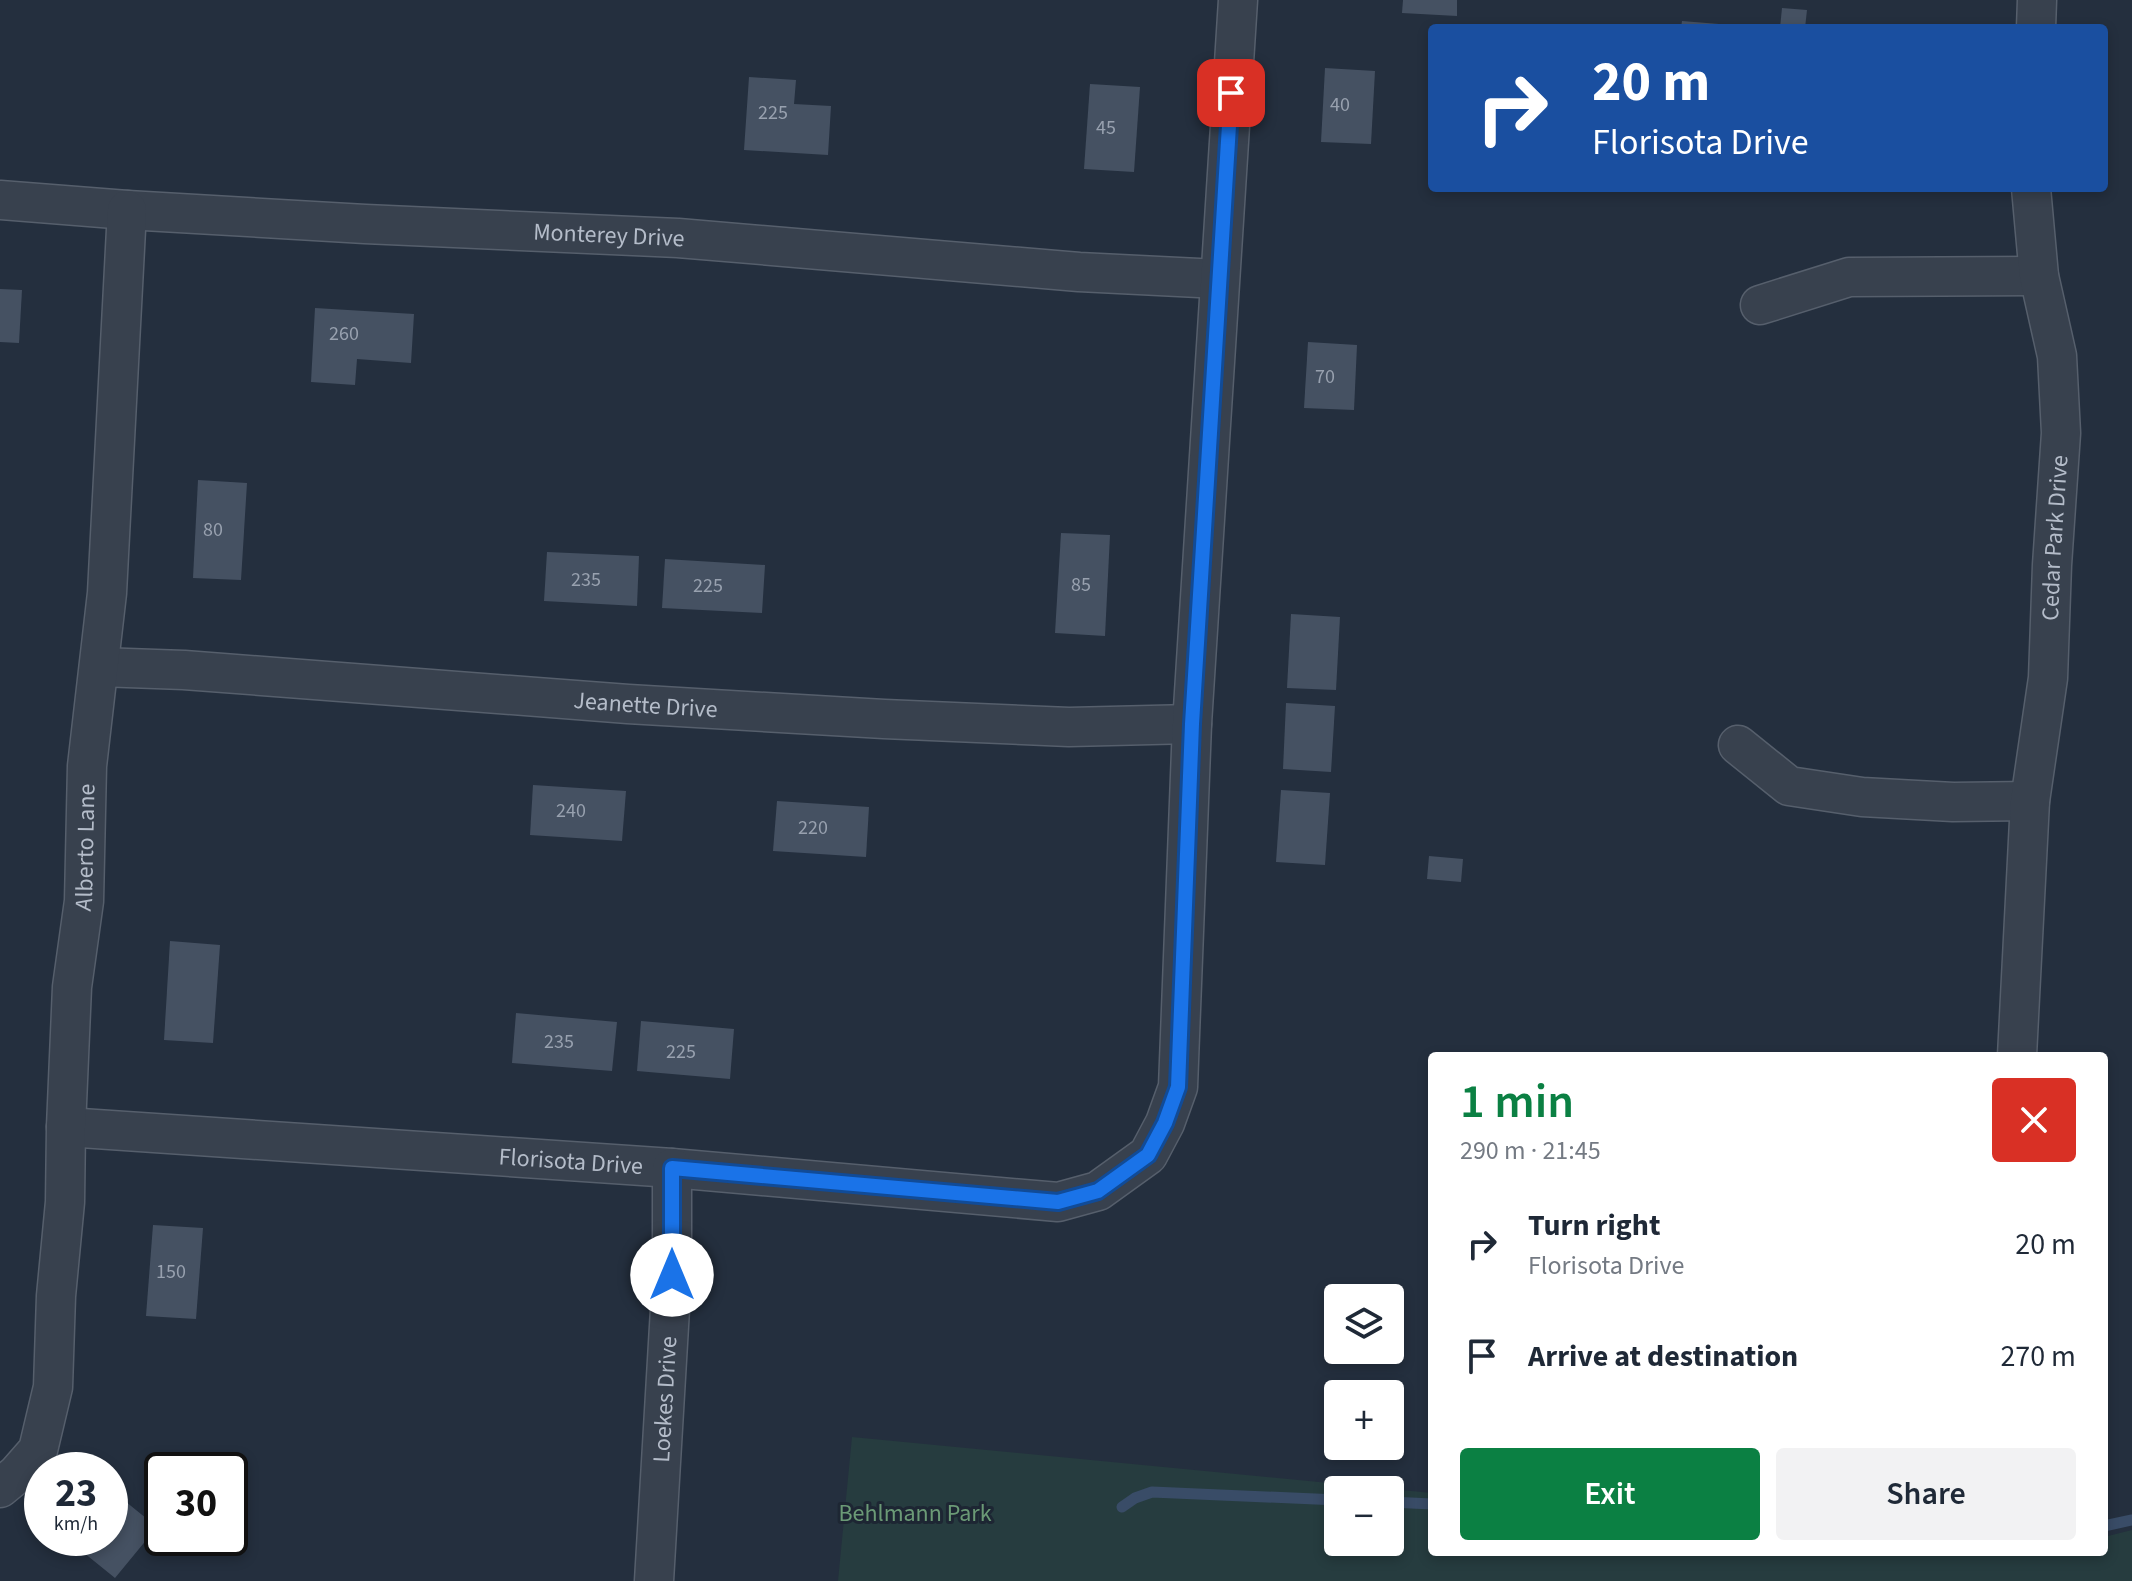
<!DOCTYPE html>
<html lang="en">
<head>
<meta charset="utf-8">
<style>
  :root { --surface:#fff; --page:#f2f2f3; --text:#1f2937; --muted:#747a83; --accent:#0b8043 }
  body { margin:0; font-family:"Source Sans 3",sans-serif; background:var(--page); color:var(--text); height:100vh; display:flex; flex-direction:column; font-size:30px; white-space:nowrap }
  * { box-sizing:border-box; margin:0 }
  p { font-size:26px; color:var(--muted) }
  .icon { flex:none; width:44px; height:44px; fill:none; stroke:currentColor; stroke-width:2; stroke-linecap:round; stroke-linejoin:round }
  .map { position:relative; flex:1; overflow:hidden }
  .drawer { position:absolute; left:1428px; top:1052px; width:680px; height:504px; display:flex; flex-direction:column; background:var(--surface); border-radius:8px; box-shadow:0 4px 12px #0003 }
  .drawer>* { flex:none }
  .hud { position:absolute; left:1428px; top:24px; width:680px; height:168px; border-radius:8px; box-shadow:0 4px 12px #0003; background:#1a4fa0; color:#fff; overflow:hidden }
  .controls { position:absolute; left:1324px; top:1284px; display:grid; gap:16px }
  .controls a { display:grid; place-items:center; width:80px; height:80px; border-radius:8px; background:var(--surface); box-shadow:0 4px 12px #0003; font-size:40px }
  .speed { position:absolute; left:24px; top:1452px; display:flex; gap:16px; font-size:40px; font-weight:700; text-align:center }
  .speed>* { display:grid; place-content:center; width:104px; height:104px; border-radius:50%; background:var(--surface); box-shadow:0 4px 12px #0003; line-height:1 }
  .speed small { font-size:20px; font-weight:400 }
  .speed .limit { border:4px solid #111; border-radius:12px; background:#fff; color:#111 }
  .pin { position:absolute; display:grid; place-items:center; width:68px; height:68px; color:#fff; margin:-34px; border-radius:16px; box-shadow:0 4px 12px #0006 }
  .me { position:absolute; width:88px; margin:-44px; rotate:0deg; stroke-linejoin:round; filter:drop-shadow(0 0 6px #0008) }
  .turn { display:flex; align-items:center; gap:28px; height:168px; padding:0 32px; font-size:36px }
  .turn .icon { width:104px; height:104px; stroke-width:2.5 }
  .turn b { display:block; font-size:56px; line-height:68px }
  .round { display:grid; place-items:center; flex:none; width:84px; height:84px; border-radius:8px; background:var(--page) }
  .summary { display:flex; align-items:center; justify-content:space-between; height:136px; padding:0 32px }
  h1 { font-size:48px; font-weight:600; line-height:60px; color:var(--accent) }
  .primary-button { display:flex; gap:16px; margin-top:auto; padding:16px 32px }
  .primary-button a { flex:1; height:92px; border-radius:8px; background:var(--accent); color:#fff; font-size:32px; font-weight:600; line-height:92px; text-align:center }
  .primary-button a+a { background:var(--page); color:var(--text) }
  ul { padding:0; list-style:none }
  li { display:flex; align-items:center; gap:24px; height:112px; padding:0 32px }
  li div { flex:1 }
  li b { display:block; font-size:30px }
  li em { font-style:normal }
  .map>svg:first-child { display:block }
  .green { fill:#263c3f; fill-rule:evenodd }
  .lines { fill:none; stroke-linecap:round; stroke-linejoin:round }
  .stream { stroke:#394c67; stroke-width:11 }
  .building { fill:#455162 }
  .minor-casing { stroke:#565f6c; stroke-width:41 }
  .minor { stroke:#38414e; stroke-width:38 }
  .route-casing { stroke:#114b97; stroke-width:20 }
  .route { stroke:#1a73e8; stroke-width:14 }
  .labels { text-anchor:middle; stroke-width:6; stroke-linejoin:round; paint-order:stroke }
  .number-label { font-size:20px; fill:#98a1af }
  .street-label { font-size:24px; fill:#b4bcc9; stroke:#1d2633 }
  .park-label { font-size:24px; fill:#6b9a76; stroke:#1d2633 }
</style>
</head>
<body>
<div class="map">
<svg width="2132" height="1581" viewBox="0 0 2132 1581">
  <rect width="100%" height="100%" fill="#242f3e"/>
  <path class="green" d="M852,1437L1432,1493V1552H2104V1537L2132,1530V1581H838ZM1338,1490H1390V1542H1338Z"/>
  <g class="lines">
    <g class="stream">
      <polyline points="1390,1502 1432,1504"/>
      <polyline points="1122,1507 1135,1498 1152,1492 1338,1500"/>
      <polyline points="2104,1526 2132,1520"/>
    </g>
  </g>
  <g class="building">
    <polygon points="1403,0 1457,0 1457,16 1402,13"/>
    <polygon points="1782,8 1807,10 1805,28 1780,28"/>
    <polygon points="1682,21 1719,24 1719,28 1681,28"/>
    <polygon points="1325,68 1375,71 1371,144 1321,142"/>
    <polygon points="749,77 796,80 794,104 831,106 828,155 744,150"/>
    <polygon points="1090,84 1140,87 1134,172 1084,169"/>
    <polygon points="0,289 22,290 19,343 0,342"/>
    <polygon points="315,308 414,314 411,363 357,359 355,385 311,382"/>
    <polygon points="1308,342 1357,345 1354,410 1304,408"/>
    <polygon points="198,480 247,483 241,580 193,578"/>
    <polygon points="1061,533 1110,535 1105,636 1055,633"/>
    <polygon points="547,552 639,556 637,606 544,601"/>
    <polygon points="665,559 765,565 762,613 662,608"/>
    <polygon points="1291,614 1340,617 1336,690 1287,688"/>
    <polygon points="1286,703 1335,706 1331,772 1283,769"/>
    <polygon points="533,785 626,791 622,841 530,835"/>
    <polygon points="1281,790 1330,793 1325,865 1276,862"/>
    <polygon points="777,801 869,807 866,857 773,851"/>
    <polygon points="1429,856 1463,859 1461,882 1427,879"/>
    <polygon points="170,941 220,945 213,1043 164,1040"/>
    <polygon points="516,1013 617,1022 612,1071 512,1063"/>
    <polygon points="641,1021 734,1029 730,1079 637,1071"/>
    <polygon points="153,1225 203,1228 196,1319 146,1316"/>
    <polygon points="115,1493 157,1527 115,1578 73,1544 78,1538 110,1538 110,1499"/>
  </g>
  <g class="lines">
    <defs>
      <g id="minor">
        <polyline points="2036,28 2037,0"/>
        <path id="s1" d="M0,200L127,210L365,224L678,238L1079,272L1219,279"/>
        <polyline points="1760,305 1849,277 2039,276"/>
        <path id="s2" d="M99,667L184,670L628,704L884,719L1069,727L1192,724"/>
        <polyline points="1738,745 1789,786 1862,797 1953,802 2030,801"/>
        <path id="s3" d="M2017,1056L2030,801L2048,678L2052,565L2061,433L2057,356L2039,276L2031,188"/>
        <path id="s4" d="M66,1127L672,1168L1058,1202L1098,1191L1148,1155L1165,1123L1178,1087L1192,724L1238,0"/>
        <path id="s5" d="M0,1488L17,1474L38,1450L53,1387L56,1296L65,1202L66,1127L72,987L84,901L87,766L107,593L127,210"/>
        <path id="s6" d="M654,1581L672,1275V1168"/>
      </g>
    </defs>
    <use href="#minor" class="minor-casing"/>
    <use href="#minor" class="minor"/>
  </g>
  <g class="lines">
    <defs>
      <polyline id="route" points="672,1275 672,1168 1058,1202 1098,1191 1148,1155 1165,1123 1178,1087 1192,724 1231,93"/>
    </defs>
    <use href="#route" class="route-casing"/>
    <use href="#route" class="route"/>
  </g>
  <g class="labels">
    <g class="number-label">
      <text x="1340" y="111">40</text>
      <text x="773" y="119">225</text>
      <text x="1106" y="134">45</text>
      <text x="344" y="340">260</text>
      <text x="1325" y="383">70</text>
      <text x="213" y="536">80</text>
      <text x="586" y="586">235</text>
      <text x="1081" y="591">85</text>
      <text x="708" y="592">225</text>
      <text x="571" y="817">240</text>
      <text x="813" y="834">220</text>
      <text x="559" y="1048">235</text>
      <text x="681" y="1058">225</text>
      <text x="171" y="1278">150</text>
    </g>
    <g class="street-label">
      <text dy="8" stroke="none"><textPath href="#s1" startOffset="610">Monterey Drive</textPath></text>
      <text dy="8" stroke="none"><textPath href="#s3" startOffset="520">Cedar Park Drive</textPath></text>
      <text dy="8" stroke="none"><textPath href="#s2" startOffset="548">Jeanette Drive</textPath></text>
      <text dy="8" stroke="none"><textPath href="#s5" startOffset="660">Alberto Lane</textPath></text>
      <text dy="8" stroke="none"><textPath href="#s4" startOffset="506">Florisota Drive</textPath></text>
      <text dy="8" stroke="none"><textPath href="#s6" startOffset="182">Loekes Drive</textPath></text>
    </g>
    <g class="park-label">
      <text x="915" y="1521">Behlmann Park</text>
    </g>
  </g>
</svg>
<div class="controls">
<a><svg class="icon" aria-label="layers" viewBox="0 0 24 24"><path d="M12 4l9 5-9 5-9-5zM3 14l9 5 9-5"/></svg></a>
<a>+</a>
<a>−</a>
</div>
<div class="speed"><div>23<small>km/h</small></div><div class="limit">30</div></div>
<div class="pin" style="left:1231px;top:93px;background:#d93025"><svg class="icon" aria-label="arrive" viewBox="0 0 24 24"><path d="M6 21V4h12l-3 4 3 4H6"/></svg></div>
<svg class="me" style="left:672px;top:1275px" viewBox="-20 -20 40 40"><circle r="19" fill="#fff"/><path d="M0-13L10 11 0 6-10 11z" fill="#1a73e8"/></svg>
<div class="hud">
<div class="turn"><svg class="icon" aria-label="right" viewBox="0 0 24 24"><path d="M7 20v-9h11M14 6l5 5-5 5"/></svg><div><b>20 m</b>Florisota Drive</div></div>
</div>
<section class="drawer">
<div class="summary"><div><h1>1 min</h1><p>290 m · 21:45</p></div><a class="round" style="background:#d93025;color:#fff"><svg class="icon" aria-label="close" viewBox="0 0 24 24"><path d="M6 6l12 12M18 6L6 18"/></svg></a></div>
<ul>
<li><svg class="icon" aria-label="right" viewBox="0 0 24 24"><path d="M7 20v-9h11M14 6l5 5-5 5"/></svg><div><b>Turn right</b><p>Florisota Drive</p></div><em>20 m</em></li>
<li><svg class="icon" aria-label="arrive" viewBox="0 0 24 24"><path d="M6 21V4h12l-3 4 3 4H6"/></svg><div><b>Arrive at destination</b></div><em>270 m</em></li>
</ul>
<div class="primary-button"><a>Exit</a><a>Share</a></div>
</section>
</div>
</body>
</html>
